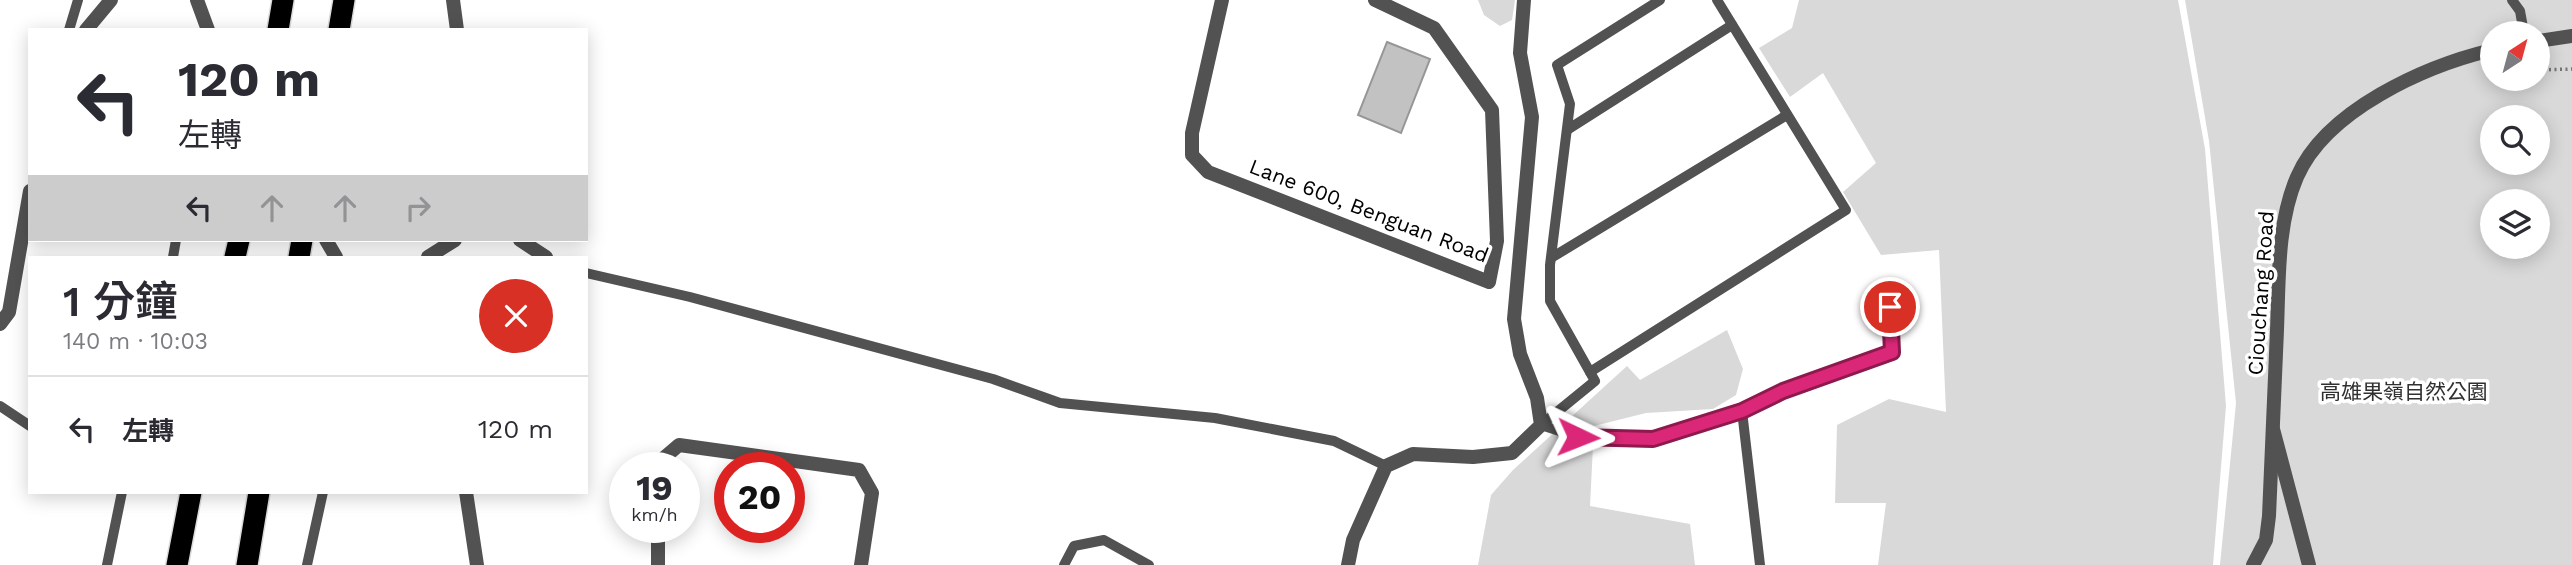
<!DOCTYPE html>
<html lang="zh-TW">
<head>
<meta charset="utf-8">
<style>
  :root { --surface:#fff; --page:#f7f7f7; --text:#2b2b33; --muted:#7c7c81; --line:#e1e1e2 }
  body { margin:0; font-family:"Work Sans","Noto Sans TC",sans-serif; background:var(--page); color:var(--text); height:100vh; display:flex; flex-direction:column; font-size:26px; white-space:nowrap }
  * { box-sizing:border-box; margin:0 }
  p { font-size:23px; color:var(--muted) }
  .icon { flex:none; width:38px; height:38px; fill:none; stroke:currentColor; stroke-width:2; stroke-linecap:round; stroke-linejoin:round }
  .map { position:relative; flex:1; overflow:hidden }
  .panel { position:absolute; left:28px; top:256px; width:560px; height:238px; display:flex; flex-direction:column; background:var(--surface); border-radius:0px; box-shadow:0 4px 18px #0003 }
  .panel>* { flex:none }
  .guide { position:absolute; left:28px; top:28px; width:560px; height:214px; border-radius:0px; box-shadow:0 4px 18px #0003; background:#fff; color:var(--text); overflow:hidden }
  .needle { width:46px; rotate:36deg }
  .buttons { position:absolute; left:2480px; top:21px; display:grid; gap:14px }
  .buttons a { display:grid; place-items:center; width:70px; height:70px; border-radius:50%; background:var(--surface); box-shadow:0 4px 18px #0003; font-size:35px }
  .speed { position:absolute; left:609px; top:452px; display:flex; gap:14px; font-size:35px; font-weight:700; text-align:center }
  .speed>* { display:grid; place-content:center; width:91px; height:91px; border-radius:50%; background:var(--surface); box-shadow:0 4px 18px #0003; line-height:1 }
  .speed small { font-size:18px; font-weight:400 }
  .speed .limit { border:10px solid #d22; background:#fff; color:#111 }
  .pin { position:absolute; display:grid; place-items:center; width:60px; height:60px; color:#fff; margin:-30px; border:4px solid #fff; border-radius:50%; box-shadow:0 2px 7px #0007 }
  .me { position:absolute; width:77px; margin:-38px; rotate:92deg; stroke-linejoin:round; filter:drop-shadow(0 0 5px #0008) }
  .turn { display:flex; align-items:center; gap:24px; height:147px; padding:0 35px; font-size:32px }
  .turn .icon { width:91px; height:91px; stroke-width:2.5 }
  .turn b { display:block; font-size:49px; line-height:60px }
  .lanes { display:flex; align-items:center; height:66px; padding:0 35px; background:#0003; justify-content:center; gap:35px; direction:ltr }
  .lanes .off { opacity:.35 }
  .round { display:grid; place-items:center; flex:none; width:74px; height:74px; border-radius:37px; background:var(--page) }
  .headline { display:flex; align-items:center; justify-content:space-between; height:119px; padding:0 35px }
  h1 { font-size:42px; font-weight:600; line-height:52px }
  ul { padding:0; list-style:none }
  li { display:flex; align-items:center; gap:21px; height:105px; padding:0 35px; border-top:2px solid var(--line) }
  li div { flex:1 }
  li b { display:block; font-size:26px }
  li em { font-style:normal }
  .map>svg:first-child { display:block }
  .green { fill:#d9d9d9; fill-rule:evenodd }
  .building { fill:#c2c2c2; stroke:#969696; stroke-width:2 }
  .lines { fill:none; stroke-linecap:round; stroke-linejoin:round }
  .motorway-casing { stroke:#dbdbdb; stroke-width:24 }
  .path { stroke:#747474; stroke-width:3.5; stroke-dasharray:2 3.5; stroke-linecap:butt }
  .service { stroke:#525252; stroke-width:10 }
  .minor { stroke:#525252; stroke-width:14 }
  .tertiary { stroke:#525252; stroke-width:14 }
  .motorway { stroke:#000; stroke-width:21 }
  .route-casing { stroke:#8e194d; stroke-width:18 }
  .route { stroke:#db2777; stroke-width:12 }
  .labels { text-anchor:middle; stroke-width:7; stroke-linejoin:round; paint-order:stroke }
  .street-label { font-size:21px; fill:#000; stroke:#fff }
  .park-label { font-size:21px; fill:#303030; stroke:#fff }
</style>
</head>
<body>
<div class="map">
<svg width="2572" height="565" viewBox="0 0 2572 565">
  <rect width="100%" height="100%" fill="#fff"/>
  <g class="green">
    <polygon points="1478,0 1515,0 1512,20 1500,26 1484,15"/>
    <polygon points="1799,0 2178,0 2205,149 2226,406 2213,565 1878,565 1886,503 1835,503 1837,425 1889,399 1946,412 1939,250 1881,255 1843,192 1876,163 1823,73 1790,97 1759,48 1792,28"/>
    <path d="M2185,0H2572V565H2220L2236,403L2209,141ZM2492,33H2538V79H2492ZM2492,117H2538V163H2492ZM2492,201H2538V247H2492Z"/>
    <polygon points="1727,330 1743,369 1736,395 1713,409 1646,413 1594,426 1590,506 1690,524 1695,565 1478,565 1491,495 1513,470 1627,366 1640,380"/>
  </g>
  <polygon class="building" points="1387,42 1430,59 1401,133 1358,115"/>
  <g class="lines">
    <defs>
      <g id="motorway">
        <polyline points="278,30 283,0"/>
        <polyline points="339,30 344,0"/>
        <polyline points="235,257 239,240"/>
        <polyline points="299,257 302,240"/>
        <polyline points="177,565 191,492"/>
        <polyline points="247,565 259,492"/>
      </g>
    </defs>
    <use href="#motorway" class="motorway-casing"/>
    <polyline class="path" points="2538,70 2572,69"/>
    <g class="service">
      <polyline points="2512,0 2520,11 2524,33"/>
      <polyline points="69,30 78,0"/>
      <polyline points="1567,130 1732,25"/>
      <polyline points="173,257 176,240"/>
      <polyline points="1551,258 1787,115"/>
      <polyline points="586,273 690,297 993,379 1060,403 1215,418 1334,441 1386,466"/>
      <polyline points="1590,372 1846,210 1717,0"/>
      <polyline points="0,406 30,426"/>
      <polyline points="1742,411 1783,391 1892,352 1890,285"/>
      <polyline points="1541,425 1595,381 1550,301 1550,265 1570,104 1557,65 1660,0"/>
      <polyline points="1541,425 1578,437 1653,439 1742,411 1760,565"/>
      <polyline points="107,565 122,492"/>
      <polyline points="307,565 323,492"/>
      <polyline points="1064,565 1074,546 1104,540 1149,565"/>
    </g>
    <g class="minor">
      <polyline points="453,0 457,30"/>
      <polyline points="1222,0 1192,133 1192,155 1208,172 1489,282 1497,241 1492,110 1434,28 1375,0"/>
      <polyline points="86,30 111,0"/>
      <polyline points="2538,41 2572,36"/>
      <polyline points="520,240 546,257"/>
      <polyline points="428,257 455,240"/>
      <polyline points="0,324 9,312 30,191"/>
      <polyline points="658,467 658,463 679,445 859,470 872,493 861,565"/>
      <polyline points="658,565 658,527"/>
      <polyline points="1348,565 1353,540 1386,466 1413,454 1473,457 1512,453 1541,425 1537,398 1520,354 1514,319 1532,117 1520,53 1524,0"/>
      <path d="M2253,565L2266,540L2269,516C2272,454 2274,392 2277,330C2279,280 2277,223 2297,177C2326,110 2425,66 2492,50"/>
    </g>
    <g class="tertiary">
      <polyline points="197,0 208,30"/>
      <polyline points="326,240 336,257"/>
      <polyline points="2273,429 2309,565"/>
      <polyline points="466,492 477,565"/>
    </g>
    <use href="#motorway" class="motorway"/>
  </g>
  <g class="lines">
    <defs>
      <polyline id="route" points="1578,437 1653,439 1742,411 1783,391 1892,352 1890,307"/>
    </defs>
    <use href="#route" class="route-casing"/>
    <use href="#route" class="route"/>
  </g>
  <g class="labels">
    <g class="street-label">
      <text transform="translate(1369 211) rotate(21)" y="7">Lane 600, Benguan Road</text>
      <text transform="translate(2261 293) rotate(-86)" y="7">Ciouchang Road</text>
    </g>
    <g class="park-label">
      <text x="2404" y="399">高雄果嶺自然公園</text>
    </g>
  </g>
</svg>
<div class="buttons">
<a><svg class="needle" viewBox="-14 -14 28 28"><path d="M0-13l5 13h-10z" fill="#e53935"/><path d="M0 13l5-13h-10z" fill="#7c7c81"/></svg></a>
<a><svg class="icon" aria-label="search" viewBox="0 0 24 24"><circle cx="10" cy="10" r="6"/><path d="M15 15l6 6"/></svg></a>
<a><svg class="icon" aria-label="layers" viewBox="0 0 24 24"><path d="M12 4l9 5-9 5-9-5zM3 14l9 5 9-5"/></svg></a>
</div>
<div class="speed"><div>19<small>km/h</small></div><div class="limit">20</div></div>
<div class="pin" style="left:1890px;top:307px;background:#d93025"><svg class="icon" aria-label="arrive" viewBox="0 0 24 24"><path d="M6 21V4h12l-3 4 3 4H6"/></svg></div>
<svg class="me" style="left:1578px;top:437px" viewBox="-20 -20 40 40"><path d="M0-17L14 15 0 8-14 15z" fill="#db2777" stroke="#fff" stroke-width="4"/></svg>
<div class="guide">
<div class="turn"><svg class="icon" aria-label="left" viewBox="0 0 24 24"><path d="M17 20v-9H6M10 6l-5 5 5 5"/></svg><div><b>120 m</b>左轉</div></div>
<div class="lanes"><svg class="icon" aria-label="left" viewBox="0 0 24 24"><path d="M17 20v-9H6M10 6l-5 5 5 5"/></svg><svg class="icon off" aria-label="ahead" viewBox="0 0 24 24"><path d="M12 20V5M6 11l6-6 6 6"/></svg><svg class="icon off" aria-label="ahead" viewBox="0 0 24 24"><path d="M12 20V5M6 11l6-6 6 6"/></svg><svg class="icon off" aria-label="right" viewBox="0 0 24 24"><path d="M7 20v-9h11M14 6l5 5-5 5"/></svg></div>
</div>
<section class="panel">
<div class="headline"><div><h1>1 分鐘</h1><p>140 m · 10:03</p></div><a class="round" style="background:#d93025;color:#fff"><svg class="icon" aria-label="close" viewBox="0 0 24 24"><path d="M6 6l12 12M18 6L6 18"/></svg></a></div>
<ul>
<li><svg class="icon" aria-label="left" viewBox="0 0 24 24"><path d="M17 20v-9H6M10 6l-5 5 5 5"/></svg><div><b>左轉</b></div><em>120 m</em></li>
</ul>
</section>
</div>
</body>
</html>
